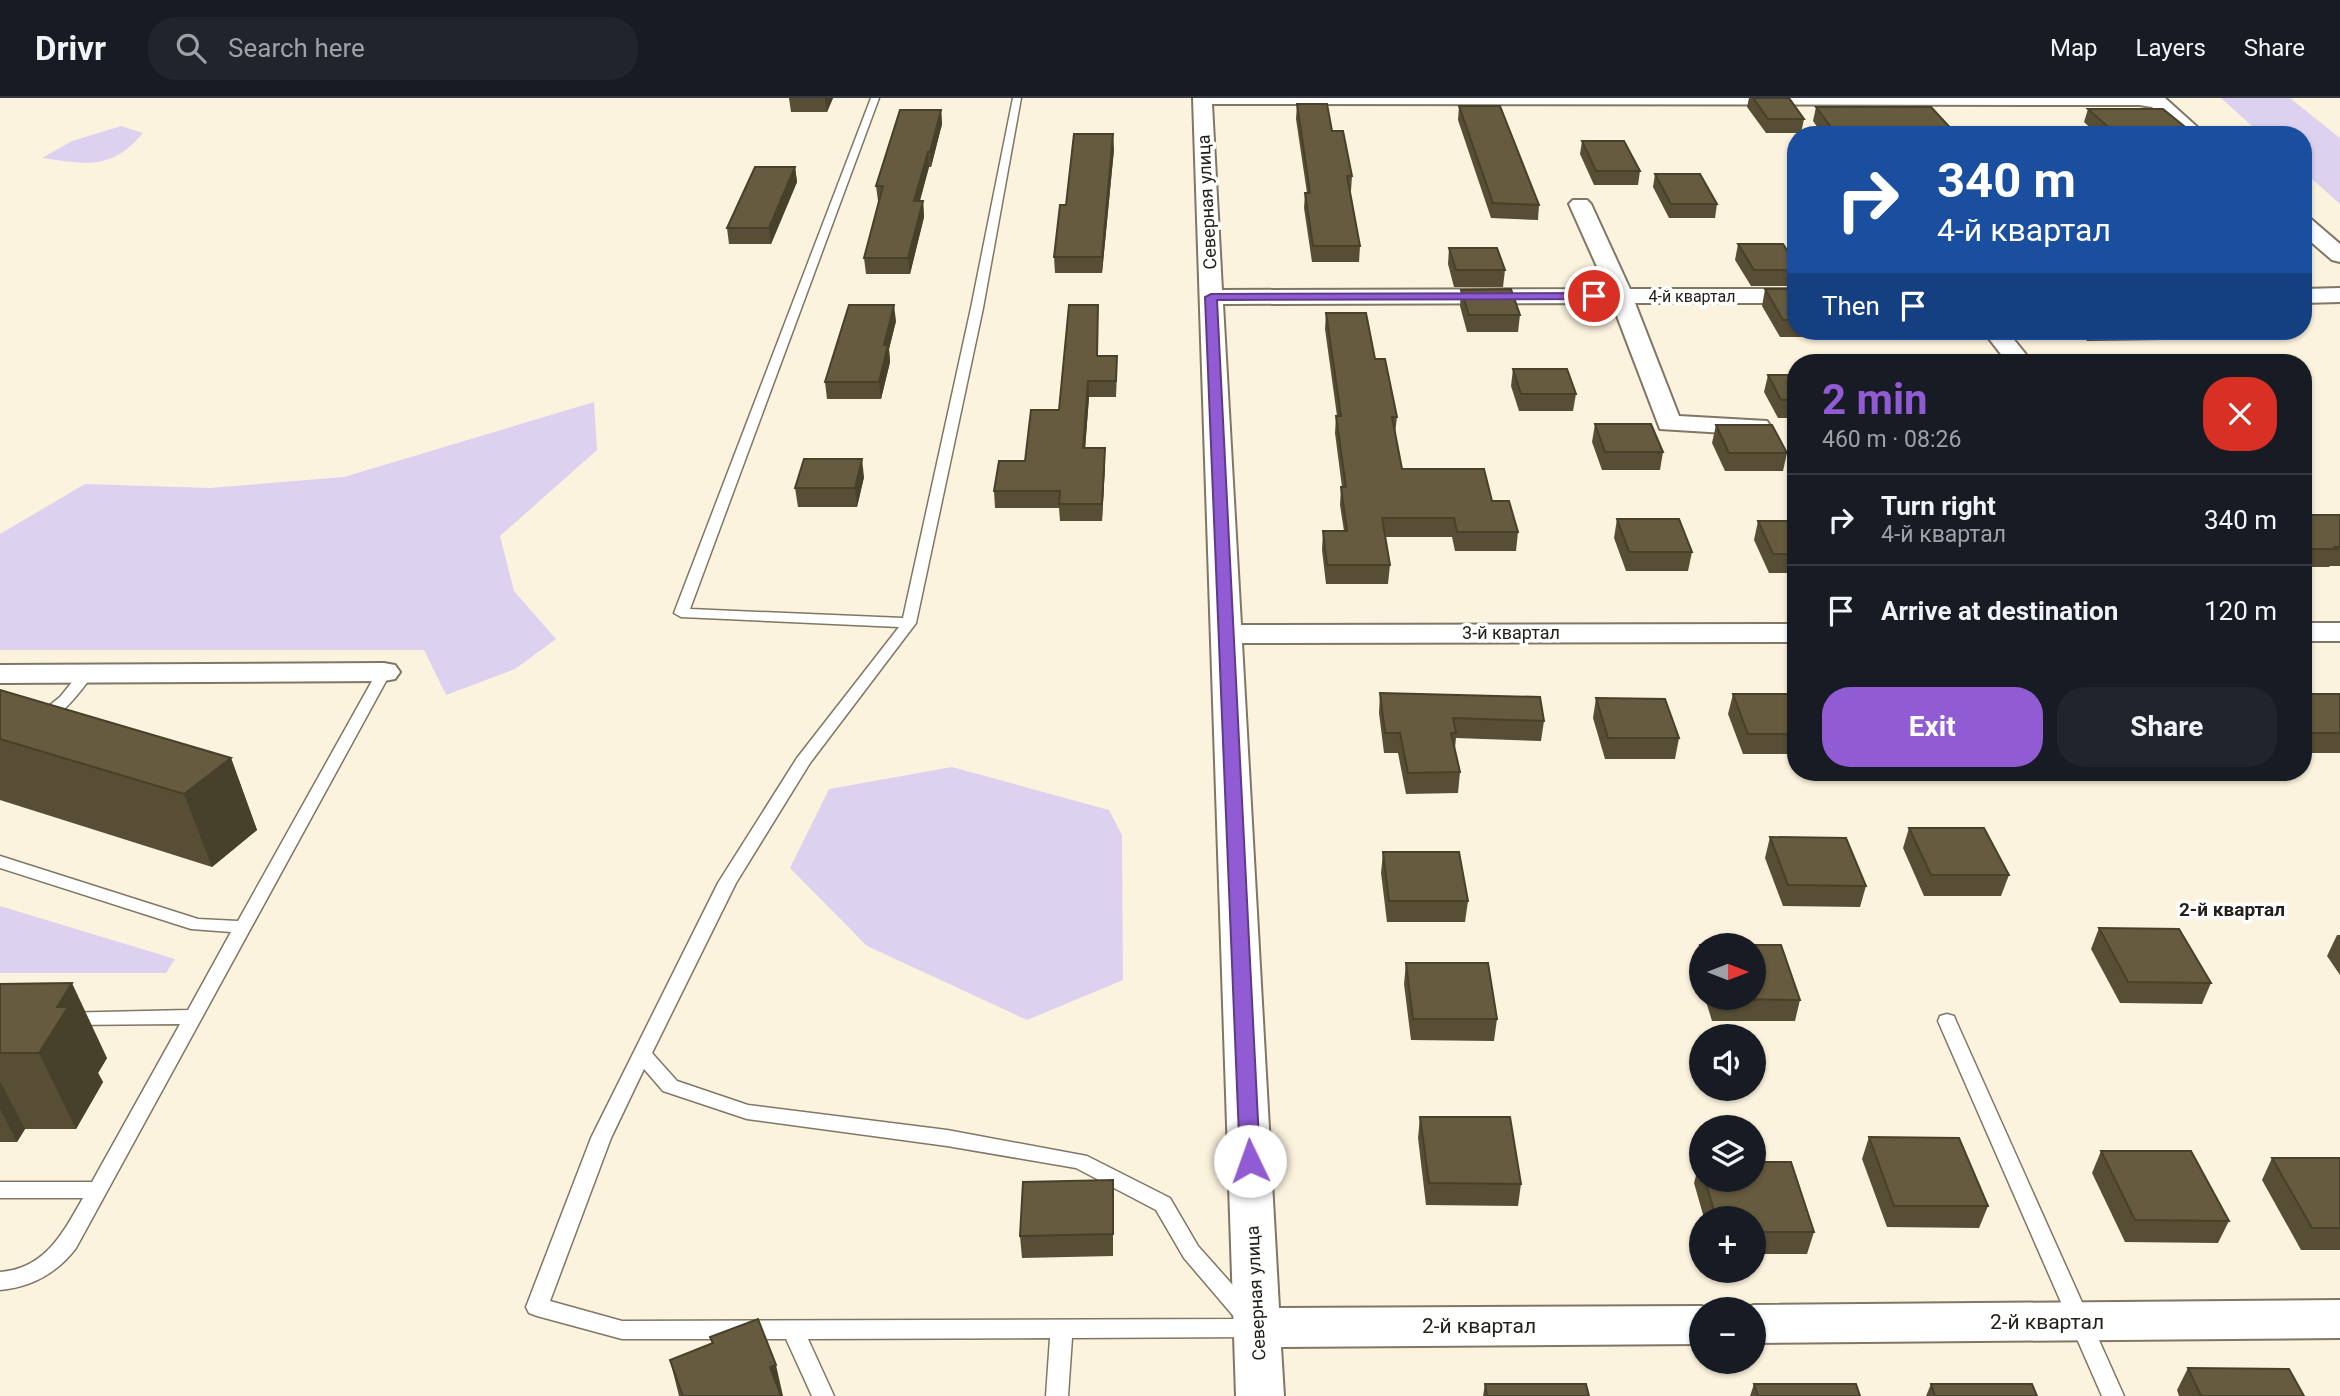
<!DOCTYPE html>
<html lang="en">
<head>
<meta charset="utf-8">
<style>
  :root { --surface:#171b24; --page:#20242c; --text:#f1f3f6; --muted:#9ea1a6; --line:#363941; --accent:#905bd3 }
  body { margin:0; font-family:Roboto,sans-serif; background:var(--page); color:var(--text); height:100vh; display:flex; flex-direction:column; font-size:26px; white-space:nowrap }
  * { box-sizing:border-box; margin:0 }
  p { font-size:23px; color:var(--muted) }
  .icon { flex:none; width:38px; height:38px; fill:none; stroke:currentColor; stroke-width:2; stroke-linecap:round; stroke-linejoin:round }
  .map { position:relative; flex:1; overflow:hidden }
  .sheet { position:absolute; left:1787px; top:256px; width:525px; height:427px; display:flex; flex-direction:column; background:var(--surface); border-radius:28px; box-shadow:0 2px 5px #0004 }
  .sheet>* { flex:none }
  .banner { position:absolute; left:1787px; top:28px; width:525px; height:214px; border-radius:28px; box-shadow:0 2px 5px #0004; background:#1a4fa0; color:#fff; overflow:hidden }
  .needle { width:46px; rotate:90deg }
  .fabs { position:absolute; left:1689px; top:835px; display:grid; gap:14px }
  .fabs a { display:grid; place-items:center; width:77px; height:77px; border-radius:50%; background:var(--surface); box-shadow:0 2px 5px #0004; font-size:35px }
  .pin { position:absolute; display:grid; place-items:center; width:60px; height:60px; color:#fff; margin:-30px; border:4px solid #fff; border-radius:50%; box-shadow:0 2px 7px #0007 }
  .me { position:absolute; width:77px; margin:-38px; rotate:357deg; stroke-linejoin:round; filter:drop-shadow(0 0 5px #0008) }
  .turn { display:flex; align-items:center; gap:24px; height:147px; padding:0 35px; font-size:32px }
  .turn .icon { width:91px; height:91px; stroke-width:2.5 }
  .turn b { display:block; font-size:49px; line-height:60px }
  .then { display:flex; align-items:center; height:66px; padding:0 35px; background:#0003; gap:14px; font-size:26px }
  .round { display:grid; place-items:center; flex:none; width:74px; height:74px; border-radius:28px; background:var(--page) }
  .summary { display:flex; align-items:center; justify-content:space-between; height:119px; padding:0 35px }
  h1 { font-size:42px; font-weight:700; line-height:52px; color:var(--accent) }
  .action { display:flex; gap:14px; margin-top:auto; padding:14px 35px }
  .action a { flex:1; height:80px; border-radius:28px; background:var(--accent); color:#fff; font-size:28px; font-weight:700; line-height:80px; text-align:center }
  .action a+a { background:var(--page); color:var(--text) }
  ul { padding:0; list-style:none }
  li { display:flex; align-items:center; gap:21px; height:91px; padding:0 35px; border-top:2px solid var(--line) }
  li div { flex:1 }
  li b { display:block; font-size:26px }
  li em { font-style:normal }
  header { display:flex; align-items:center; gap:42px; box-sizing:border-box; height:98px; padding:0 35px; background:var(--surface); border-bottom:2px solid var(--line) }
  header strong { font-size:33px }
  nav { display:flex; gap:38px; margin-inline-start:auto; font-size:24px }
  .search { width:490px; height:63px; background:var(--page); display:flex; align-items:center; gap:18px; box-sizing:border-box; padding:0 24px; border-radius:28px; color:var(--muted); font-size:26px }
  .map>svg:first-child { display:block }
  .green { fill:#dcd2f0 }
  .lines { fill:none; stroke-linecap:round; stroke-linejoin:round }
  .service-casing { stroke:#7f7764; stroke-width:3 }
  .minor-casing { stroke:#7f7764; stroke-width:4 }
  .service { fill:#fff; fill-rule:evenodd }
  .minor { fill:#fff; fill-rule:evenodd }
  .wall { fill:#584e35 }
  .shaded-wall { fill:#47402b }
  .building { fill:#665b3e; stroke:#47402b; stroke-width:2 }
  .route { fill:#905bd3; stroke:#5e3b89; stroke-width:2 }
  .labels { text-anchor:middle; stroke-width:7; stroke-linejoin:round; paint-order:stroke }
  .far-street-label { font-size:16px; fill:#232019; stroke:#fff }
  .street-label { font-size:18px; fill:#232019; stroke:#fff }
  .neighbourhood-label { font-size:19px; font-weight:bold; fill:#232019; stroke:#fff }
  .near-street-label { font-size:21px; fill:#232019; stroke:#fff }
</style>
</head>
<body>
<header>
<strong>Drivr</strong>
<div class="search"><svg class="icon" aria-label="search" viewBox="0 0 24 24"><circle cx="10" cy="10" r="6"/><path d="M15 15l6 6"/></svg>Search here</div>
<nav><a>Map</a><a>Layers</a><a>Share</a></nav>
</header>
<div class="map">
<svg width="2340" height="1298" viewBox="0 0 2340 1298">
  <rect width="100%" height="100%" fill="#fcf3de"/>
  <g class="green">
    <polygon points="2221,0 2290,0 2340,40 2340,106 2303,73 2303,37 2262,37"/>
    <path d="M121,28L143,35C111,73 86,66 42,60L72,43Z"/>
    <polygon points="594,304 597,352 500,438 514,493 556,541 515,571 446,597 424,552 0,552 0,436 85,386 209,390 344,379"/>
    <polygon points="952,669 1109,712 1122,737 1123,882 1027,922 867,848 790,770 829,691"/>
    <polygon points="0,808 175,861 166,875 0,875"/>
  </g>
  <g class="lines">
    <defs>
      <g id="service">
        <path d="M871,0H879L690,511L903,520L971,210L1013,0H1021L983,210L916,525L810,665L736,785L652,955L677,983L748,1007L947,1032L1087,1058L1170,1100L1198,1148L1255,1212L1258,1218L1256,1221L1263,1224L1266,1230L1263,1236L1255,1239L1072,1240L1068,1298H1046L1050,1240L808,1241L834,1298H812L786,1241H622L537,1218L529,1215L526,1209L591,1040L718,785L797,660L899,529L681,519L674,515ZM644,971L663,993L747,1021L947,1048L1076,1070L1156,1112L1184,1160L1236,1221L622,1223L550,1203L611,1040Z"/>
        <path d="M384,570L391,574L76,1150C57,1175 32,1189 0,1192V1174C45,1171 63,1135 83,1100H0V1084H92L180,926L66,927L59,925L57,920L59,915L188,912L231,834L191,831L0,770V758L198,821L238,823L377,574Z"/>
        <path d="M86,572L93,576C83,591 54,630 35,625L32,622L35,619L60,599L81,573Z"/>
        <polygon points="1947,916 1954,918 1956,923 2124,1298 2102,1298 1938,923 1940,918"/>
      </g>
      <g id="minor">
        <polygon points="1193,0 2165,0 2206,37 2184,37 2152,9 2139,7 1212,6 1222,192 1607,191 1569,106 1573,102 1587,102 1591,106 1630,191 1796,191 1796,205 1635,205 1679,318 1767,323 1771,329 1767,335 1758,337 1660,331 1612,205 1223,206 1241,527 1796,526 1796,544 1242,545 1279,1210 1701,1208 1711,1211 1701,1211 1701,1246 1281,1249 1284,1298 1236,1298"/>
        <polygon points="2303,120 2311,121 2340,146 2340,164 2332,162 2303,137"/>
        <polygon points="2340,190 2340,204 2303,205 2303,191"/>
        <polygon points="1983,233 2007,233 2032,264 2007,264"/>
        <rect x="2303" y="525" width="37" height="18"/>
        <polygon points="384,565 395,567 400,574 395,581 384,583 0,585 0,567"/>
        <polygon points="2340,1202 2340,1240 1754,1245 1754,1211 1742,1211 1754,1207"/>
      </g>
    </defs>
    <use href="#service" class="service-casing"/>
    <use href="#minor" class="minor-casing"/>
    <use href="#service" class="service"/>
    <use href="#minor" class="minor"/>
  </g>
  <g class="wall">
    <polygon points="789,0 833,0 827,14 791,14"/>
    <polygon points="1749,0 1789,0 1804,21 1801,35 1766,35 1747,9"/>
    <polygon points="1297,6 1332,33 1352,78 1351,93 1350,93 1360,148 1359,164 1312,164 1304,110 1305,95 1307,95 1296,21"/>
    <polygon points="1459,8 1539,107 1538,122 1491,120 1458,22"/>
    <polygon points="1816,9 1957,37 1823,37 1813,23"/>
    <polygon points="2088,11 2195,37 2098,37 2084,24"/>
    <polygon points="941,12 942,26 931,69 929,69 920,103 923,103 924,119 910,176 866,176 864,160 879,103 878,103 876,88"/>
    <polygon points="1582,43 1640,73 1638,87 1594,87 1580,56"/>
    <polygon points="1114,51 1102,175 1055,175 1054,159"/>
    <polygon points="795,69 797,84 771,146 729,146 727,130"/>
    <polygon points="1655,76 1717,106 1715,120 1669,120 1653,89"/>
    <polygon points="1738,146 1796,166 1796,188 1751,188 1735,162"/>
    <polygon points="1449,150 1505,172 1503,189 1454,189 1448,166"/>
    <polygon points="1765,191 1796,191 1796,233 1828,233 1827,239 1780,239 1762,208"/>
    <polygon points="1461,192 1520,217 1518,234 1467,234 1460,208"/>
    <polygon points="1326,215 1375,261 1397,319 1395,336 1402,371 1492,403 1518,434 1516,453 1455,453 1452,439 1385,439 1390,467 1388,486 1326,486 1322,452 1323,433 1344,433 1340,407 1341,389 1342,389 1335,335 1336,318 1337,318 1325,231"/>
    <polygon points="1098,222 1098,258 1117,274 1116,299 1089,299 1085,350 1105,350 1105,366 1102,423 1060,423 1059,410 995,410 994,393 1025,363 1059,312"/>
    <polygon points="896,223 889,251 890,264 881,301 827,301 825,284"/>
    <polygon points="2078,233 2243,233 2240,241 2087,243"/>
    <polygon points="1513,271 1576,296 1573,313 1519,313 1511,288"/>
    <polygon points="1768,277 1796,277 1796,320 1778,320 1764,294"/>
    <polygon points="1595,326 1663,354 1660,372 1602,372 1592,344"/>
    <polygon points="1716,327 1787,355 1783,373 1725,373 1712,345"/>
    <polygon points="864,379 857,409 798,409 795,390"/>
    <polygon points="2303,417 2340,417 2340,468 2330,468 2329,469 2303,469"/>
    <polygon points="1617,421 1692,454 1688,473 1626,473 1614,440"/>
    <polygon points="1758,423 1796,423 1796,475 1769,475 1754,442"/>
    <polygon points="0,592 231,660 257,732 212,769 0,702"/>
    <polygon points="1380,595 1544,623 1541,643 1456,640 1455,650 1460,674 1458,695 1406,696 1398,655 1384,655 1379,615"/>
    <polygon points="1733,596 1796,596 1796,656 1743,656 1728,616"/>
    <rect x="2303" y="596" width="37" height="59"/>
    <polygon points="1596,600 1679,640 1675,661 1605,661 1593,620"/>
    <polygon points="1909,730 2009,777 2001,798 1924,798 1903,750"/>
    <polygon points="1770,739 1866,788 1860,809 1783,808 1765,760"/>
    <polygon points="1383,754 1468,803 1465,824 1387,824 1381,775"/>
    <polygon points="2099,830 2211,885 2202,906 2120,905 2091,851"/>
    <polygon points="2337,837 2340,837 2340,877 2327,858"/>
    <polygon points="1700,847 1781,847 1800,902 1795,923 1712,923 1705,900 1754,900 1754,847 1701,847 1701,887 1695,868"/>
    <polygon points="1406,865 1497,921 1494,943 1411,942 1404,886"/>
    <polygon points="0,886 107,960 98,975 103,984 76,1031 25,1031 17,1044 0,1044"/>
    <polygon points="1420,1019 1521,1086 1518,1108 1426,1107 1418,1040"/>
    <polygon points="1869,1039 1988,1108 1979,1130 1887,1129 1862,1061"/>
    <polygon points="2101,1053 2229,1123 2218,1145 2125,1144 2092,1075"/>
    <polygon points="2272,1060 2340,1060 2340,1152 2301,1152 2262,1082"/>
    <polygon points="1700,1063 1701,1063 1701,1082 1754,1082 1814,1134 1807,1156 1754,1156 1754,1120 1704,1120 1694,1085"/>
    <polygon points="1113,1104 1113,1158 1022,1160 1020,1138"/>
    <polygon points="710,1239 783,1298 679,1298 670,1262 712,1246"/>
    <polygon points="2188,1270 2304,1298 2179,1298 2177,1292"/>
    <polygon points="1485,1286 1589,1298 1483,1298"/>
    <polygon points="1754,1286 1860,1298 1750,1298"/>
    <polygon points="1931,1286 2037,1298 1926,1298"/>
  </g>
  <g class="shaded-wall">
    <polygon points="825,0 833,0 827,14"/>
    <polygon points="941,12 942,26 931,69 930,54"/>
    <polygon points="1113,36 1114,51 1102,175 1102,159"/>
    <polygon points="928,54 929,69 915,119 914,103"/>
    <polygon points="795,69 797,84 771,146 769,130"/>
    <polygon points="923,103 924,119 910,176 908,160"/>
    <polygon points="894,207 896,223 889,251 890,264 881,301 879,284 884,247"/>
    <polygon points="1088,283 1089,299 1084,366 1083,350"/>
    <polygon points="1105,350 1105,366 1102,423 1102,406"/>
    <polygon points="862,361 864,379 857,409 855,390"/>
    <polygon points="231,660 257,732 212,769 184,696"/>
    <polygon points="72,885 107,960 98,975 103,984 76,1031 39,955 57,909"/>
    <polygon points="0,983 25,1031 17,1044 0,1011"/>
    <polygon points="776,1267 783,1298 776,1298 770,1269"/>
  </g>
  <g class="building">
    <polygon points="1753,0 1789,0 1804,21 1768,21"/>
    <polygon points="1297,6 1327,6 1332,33 1343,33 1352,78 1347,78 1360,148 1313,148 1305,95 1310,95"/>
    <polygon points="1459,8 1500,8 1539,107 1493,105"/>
    <polygon points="1816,9 1931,9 1957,37 1837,37"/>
    <polygon points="2088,11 2163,11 2195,37 2117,37"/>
    <polygon points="900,12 941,12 930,54 928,54 914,103 923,103 908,160 864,160 883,88 876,88"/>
    <polygon points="1074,36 1113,36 1102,159 1054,159 1060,107 1066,107"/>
    <polygon points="1582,43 1624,43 1640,73 1596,73"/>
    <polygon points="755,69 795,69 769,130 727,130"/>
    <polygon points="1655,76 1700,76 1717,106 1671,106"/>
    <polygon points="1738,146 1783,146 1796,166 1796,172 1754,172"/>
    <polygon points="1449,150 1497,150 1505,172 1456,172"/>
    <polygon points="1511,191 1520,217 1469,217 1461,192"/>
    <polygon points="1765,191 1796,191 1796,222 1783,222"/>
    <polygon points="849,207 894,207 884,247 888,247 879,284 825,284"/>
    <polygon points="1069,207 1098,207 1097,258 1117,258 1116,283 1088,283 1083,350 1105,350 1102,406 1059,406 1060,393 994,393 999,363 1025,363 1031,312 1059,312"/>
    <polygon points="1326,215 1366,215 1375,261 1385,261 1397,319 1392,319 1402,371 1484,371 1492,403 1509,403 1518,434 1457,434 1454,420 1382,420 1390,467 1327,467 1323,433 1347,433 1341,389 1346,389 1336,318 1341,318"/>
    <polygon points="1513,271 1567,271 1576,296 1521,296"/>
    <polygon points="1768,277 1796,277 1796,302 1781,302"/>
    <polygon points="1595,326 1651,326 1663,354 1605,354"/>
    <polygon points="1716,327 1772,327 1787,355 1729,355"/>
    <polygon points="804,361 862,361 855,390 795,390"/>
    <polygon points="2303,417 2340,417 2340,449 2335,449 2337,451 2303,451"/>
    <polygon points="1617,421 1679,421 1692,454 1629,454"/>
    <polygon points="1758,423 1796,423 1796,456 1773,456"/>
    <polygon points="0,592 231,660 184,696 0,641"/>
    <polygon points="1380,595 1540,599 1544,623 1453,620 1456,635 1451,635 1460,674 1408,675 1400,635 1385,635"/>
    <polygon points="1733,596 1796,596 1796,636 1748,636"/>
    <rect x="2303" y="596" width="37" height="39"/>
    <polygon points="1596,600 1665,601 1679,640 1608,640"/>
    <polygon points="1909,730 1984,730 2009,777 1931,777"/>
    <polygon points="1770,739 1846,740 1866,788 1788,787"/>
    <polygon points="1383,754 1459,754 1468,803 1389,803"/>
    <polygon points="2099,830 2179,831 2211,885 2128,884"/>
    <polygon points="1700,847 1781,847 1800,902 1717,901 1716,900 1754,900 1754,847 1701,847 1701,850"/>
    <polygon points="1406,865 1488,865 1497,921 1413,921"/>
    <polygon points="72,885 57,909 68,909 39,955 0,955 0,886"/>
    <polygon points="1420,1019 1510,1019 1521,1086 1429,1085"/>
    <polygon points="1869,1039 1959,1040 1988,1108 1894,1108"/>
    <polygon points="2101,1053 2191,1053 2229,1123 2135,1122"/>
    <polygon points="2272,1060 2340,1060 2340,1130 2312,1130"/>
    <polygon points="1754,1064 1791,1064 1814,1134 1754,1134 1754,1120 1716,1120 1705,1082 1754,1082"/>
    <polygon points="1113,1082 1113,1136 1020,1138 1023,1084"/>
    <polygon points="758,1221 776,1267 770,1269 781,1298 683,1298 670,1262 713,1245 710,1239"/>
    <polygon points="2188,1270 2289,1271 2304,1298 2201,1298"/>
    <polygon points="1485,1286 1586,1286 1589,1298 1487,1298"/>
    <polygon points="1754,1286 1856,1286 1860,1298 1758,1298"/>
    <polygon points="1931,1286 2032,1286 2037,1298 1935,1298"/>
  </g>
  <polygon class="route" points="1594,195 1598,196 1598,201 1217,202 1260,1063 1257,1069 1250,1071 1243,1069 1240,1063 1205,199 1211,196"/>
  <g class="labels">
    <g class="far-street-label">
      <text x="1692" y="204">4-й квартал</text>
    </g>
    <g class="street-label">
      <text transform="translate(1207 104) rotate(-93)" y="6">Северная улица</text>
      <text x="1511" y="541">3-й квартал</text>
      <text transform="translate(1256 1195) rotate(-93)" y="6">Северная улица</text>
    </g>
    <g class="neighbourhood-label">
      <text x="2232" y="818">2-й квартал</text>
    </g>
    <g class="near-street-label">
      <text x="2047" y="1231">2-й квартал</text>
      <text x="1479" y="1235">2-й квартал</text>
    </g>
  </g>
</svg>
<div class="fabs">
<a><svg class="needle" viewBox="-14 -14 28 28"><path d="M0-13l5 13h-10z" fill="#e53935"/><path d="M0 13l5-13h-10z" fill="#9ea1a6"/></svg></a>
<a><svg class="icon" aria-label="sound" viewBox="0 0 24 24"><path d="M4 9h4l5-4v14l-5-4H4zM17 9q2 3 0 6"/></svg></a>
<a><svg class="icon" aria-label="layers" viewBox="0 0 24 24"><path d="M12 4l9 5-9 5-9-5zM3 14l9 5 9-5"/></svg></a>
<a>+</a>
<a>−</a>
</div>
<div class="pin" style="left:1594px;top:198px;background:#d93025"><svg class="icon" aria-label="arrive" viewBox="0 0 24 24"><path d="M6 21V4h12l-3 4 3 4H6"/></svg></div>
<svg class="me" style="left:1250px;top:1063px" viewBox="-20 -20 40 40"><circle r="19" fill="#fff"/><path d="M0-13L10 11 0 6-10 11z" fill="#905bd3"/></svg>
<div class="banner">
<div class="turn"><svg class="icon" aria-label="right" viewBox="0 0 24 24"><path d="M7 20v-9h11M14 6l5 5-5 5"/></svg><div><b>340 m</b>4-й квартал</div></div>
<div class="then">Then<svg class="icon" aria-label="arrive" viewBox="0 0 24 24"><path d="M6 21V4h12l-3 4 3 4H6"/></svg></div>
</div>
<section class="sheet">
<div class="summary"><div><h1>2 min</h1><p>460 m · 08:26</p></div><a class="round" style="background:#d93025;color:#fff"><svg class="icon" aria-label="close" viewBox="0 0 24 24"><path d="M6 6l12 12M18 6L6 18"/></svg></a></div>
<ul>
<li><svg class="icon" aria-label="right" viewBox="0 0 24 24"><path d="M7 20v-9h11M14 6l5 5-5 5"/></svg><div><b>Turn right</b><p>4-й квартал</p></div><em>340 m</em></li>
<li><svg class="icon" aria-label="arrive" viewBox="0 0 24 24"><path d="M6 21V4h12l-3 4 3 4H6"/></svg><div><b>Arrive at destination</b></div><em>120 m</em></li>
</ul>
<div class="action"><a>Exit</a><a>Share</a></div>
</section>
</div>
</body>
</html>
